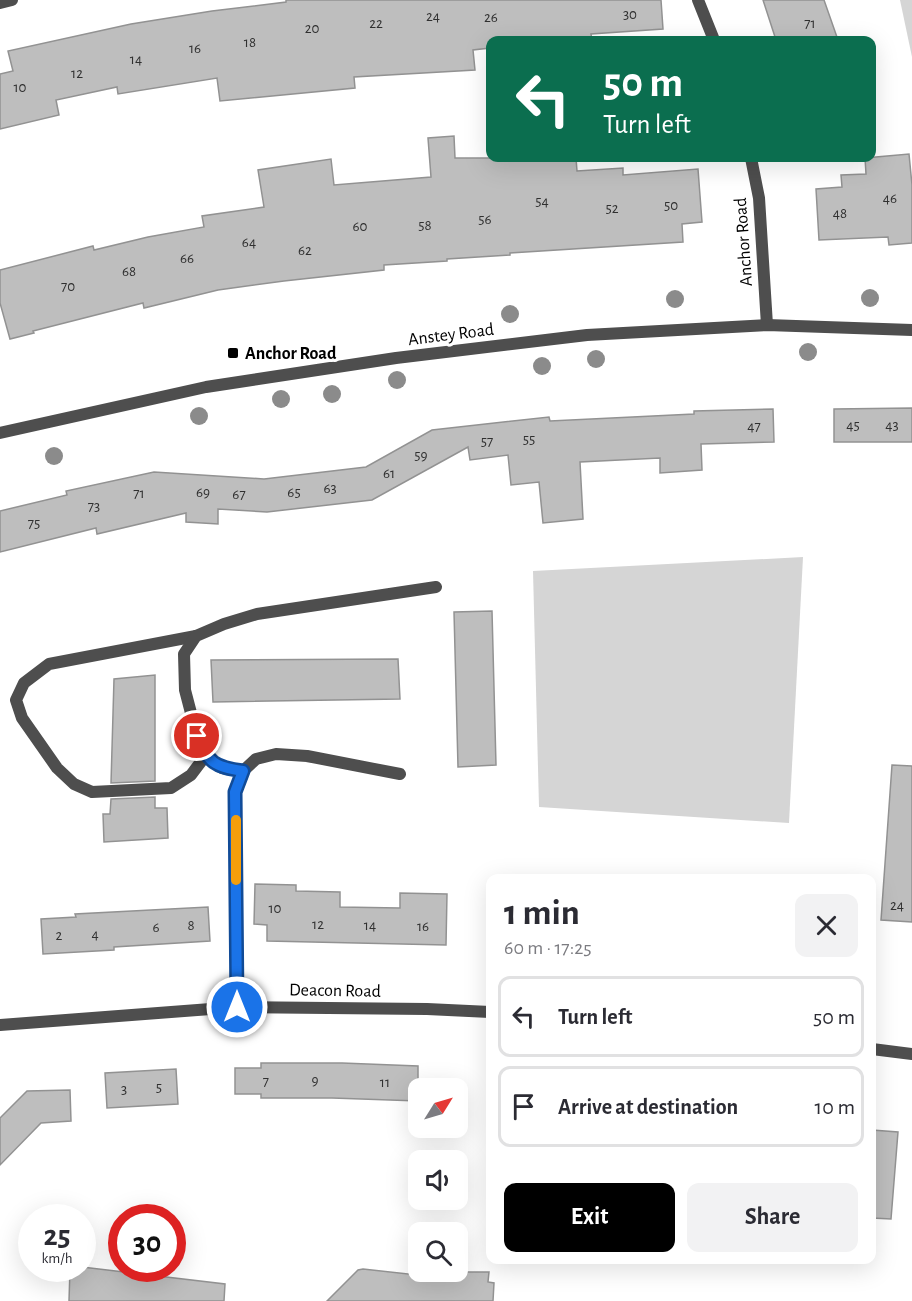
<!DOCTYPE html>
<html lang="en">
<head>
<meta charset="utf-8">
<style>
  :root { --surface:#fff; --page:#f2f2f3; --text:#2b2b33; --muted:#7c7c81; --line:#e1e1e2; --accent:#000 }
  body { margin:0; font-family:"Alegreya Sans",sans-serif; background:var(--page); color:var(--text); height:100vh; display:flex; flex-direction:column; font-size:22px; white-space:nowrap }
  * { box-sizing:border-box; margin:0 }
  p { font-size:20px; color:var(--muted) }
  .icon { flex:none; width:33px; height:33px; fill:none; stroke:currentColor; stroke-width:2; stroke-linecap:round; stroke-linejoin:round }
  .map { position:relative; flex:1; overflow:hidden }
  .panel { position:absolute; left:486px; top:874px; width:390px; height:390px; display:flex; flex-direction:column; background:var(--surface); border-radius:12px; box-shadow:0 6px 24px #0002 }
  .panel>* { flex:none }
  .hud { position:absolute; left:486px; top:36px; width:390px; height:126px; border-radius:12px; box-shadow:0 6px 24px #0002; background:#0b6e4f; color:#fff; overflow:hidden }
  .needle { width:39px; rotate:53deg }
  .tools { position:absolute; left:408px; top:1078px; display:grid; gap:12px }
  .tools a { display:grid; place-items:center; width:60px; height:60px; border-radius:12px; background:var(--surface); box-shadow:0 6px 24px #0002; font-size:30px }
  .speed { position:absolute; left:18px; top:1204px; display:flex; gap:12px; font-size:30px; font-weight:700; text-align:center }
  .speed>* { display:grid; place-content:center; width:78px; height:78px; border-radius:50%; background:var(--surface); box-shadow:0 6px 24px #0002; line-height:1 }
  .speed small { font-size:15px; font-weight:400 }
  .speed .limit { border:9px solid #d22; background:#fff; color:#111 }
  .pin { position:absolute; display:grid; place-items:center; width:51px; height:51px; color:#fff; margin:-26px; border:3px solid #fff; border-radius:50%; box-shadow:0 2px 6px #0007 }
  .me { position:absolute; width:66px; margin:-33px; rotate:0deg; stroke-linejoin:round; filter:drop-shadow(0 0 4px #0008) }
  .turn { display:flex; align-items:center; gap:21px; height:126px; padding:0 18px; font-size:27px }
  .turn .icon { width:78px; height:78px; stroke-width:2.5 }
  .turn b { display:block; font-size:42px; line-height:51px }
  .round { display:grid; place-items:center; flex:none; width:63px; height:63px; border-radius:12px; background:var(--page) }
  .headline { display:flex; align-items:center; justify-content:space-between; height:102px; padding:0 18px }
  h1 { font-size:36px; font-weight:700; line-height:45px }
  .primary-button { display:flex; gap:12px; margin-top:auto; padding:12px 18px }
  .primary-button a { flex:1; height:69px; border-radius:12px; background:var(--accent); color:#fff; font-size:24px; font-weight:700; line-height:69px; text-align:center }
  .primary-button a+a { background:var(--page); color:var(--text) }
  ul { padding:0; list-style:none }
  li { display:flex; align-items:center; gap:18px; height:81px; margin:0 12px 9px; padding:0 6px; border:3px solid var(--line); border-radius:12px }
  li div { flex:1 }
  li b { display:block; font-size:22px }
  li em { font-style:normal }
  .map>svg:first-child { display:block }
  .green { fill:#d5d5d5 }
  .building { fill:#bebebe; stroke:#929292; stroke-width:1.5 }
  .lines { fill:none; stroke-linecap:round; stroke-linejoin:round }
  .service { stroke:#4e4e4e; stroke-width:12 }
  .minor { stroke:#4e4e4e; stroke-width:12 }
  .tree { fill:#8b8b8b }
  .route-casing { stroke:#114b97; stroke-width:15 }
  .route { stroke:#1a73e8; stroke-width:10 }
  .slow { stroke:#f59e0b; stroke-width:10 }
  .poi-dot { fill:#000; stroke:#fff; stroke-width:2 }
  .labels { text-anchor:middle; stroke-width:6; stroke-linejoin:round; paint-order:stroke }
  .number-label { font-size:15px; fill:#303030 }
  .street-label { font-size:18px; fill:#000; stroke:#fff }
  .poi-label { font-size:18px; font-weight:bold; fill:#000; stroke:#fff; text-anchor:start }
</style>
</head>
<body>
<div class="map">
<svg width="912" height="1301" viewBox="0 0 912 1301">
  <rect width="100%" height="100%" fill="#fff"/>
  <g class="green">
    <polygon points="900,0 912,0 912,57"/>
    <polygon points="803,557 789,823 539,807 533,571"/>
  </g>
  <g class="building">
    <polygon points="286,0 661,0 663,29 591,34 592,40 490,40 490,48 473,50 475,70 354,77 355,88 220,101 217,78 118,94 117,87 56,100 59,115 0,129 0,74 13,71 8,51 131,24 212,11 286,2"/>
    <polygon points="763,0 824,0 838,40 776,40"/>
    <polygon points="454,136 455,158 576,158 577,171 623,168 623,175 698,169 702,222 682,224 683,242 510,253 510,255 447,259 447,261 384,265 384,270 284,281 218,290 144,308 143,303 33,331 34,333 10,339 0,303 0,270 93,246 94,250 148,237 204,227 202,216 264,207 258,170 331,159 334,185 431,177 428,138"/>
    <polygon points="909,154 912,185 912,243 889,245 888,237 819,240 816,189 842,187 841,175 866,174 865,158"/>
    <polygon points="912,408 912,442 834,442 834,409"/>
    <polygon points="773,409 774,442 701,444 702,470 660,473 660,458 580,462 583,519 543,523 539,482 511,485 508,455 470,460 468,447 372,500 267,512 218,509 218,524 186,522 186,513 97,534 96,528 0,552 0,511 67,495 66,491 154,472 264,479 366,467 432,430 549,417 550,421 694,414 694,411"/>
    <polygon points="492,611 496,765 458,767 454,612"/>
    <polygon points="398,659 400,699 213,702 211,660"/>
    <polygon points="155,675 155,781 111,783 114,679"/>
    <polygon points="892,765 912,766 912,922 881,920"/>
    <polygon points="155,797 155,808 167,808 168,838 104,842 103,814 110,814 111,799"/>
    <polygon points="255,884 296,885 296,891 340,892 340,907 400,908 400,893 447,894 446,945 267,941 267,925 254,924"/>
    <polygon points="208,907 210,941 114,947 114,950 43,954 41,919 76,917 75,914"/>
    <polygon points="261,1063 342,1063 418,1066 418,1101 332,1098 261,1098 261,1094 235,1094 235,1068 261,1068"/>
    <polygon points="176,1069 178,1104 107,1108 105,1073"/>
    <polygon points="70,1090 71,1121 41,1123 0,1165 0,1118 27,1091"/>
    <polygon points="872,1130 898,1132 891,1219 872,1218"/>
    <polygon points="82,1267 225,1284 224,1301 69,1301 70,1269 82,1269"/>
    <polygon points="363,1269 426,1276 427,1272 489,1272 488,1282 494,1283 493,1301 327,1301 358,1270"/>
  </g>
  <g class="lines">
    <g class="service">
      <polyline points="196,636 49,664 24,683 16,700 22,718 57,768 74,784 92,792 171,788 191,775 206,755"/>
      <polyline points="243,771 222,768 206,755 197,736 185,690 184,654 196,636 224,624 257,614 436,587"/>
    </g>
    <g class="minor">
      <polyline points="698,0 714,40"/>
      <polyline points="0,3 12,0"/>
      <polyline points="751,158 759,198 767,325"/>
      <polyline points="0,433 206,387 396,358 587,335 767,325 912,330"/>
      <polyline points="237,1007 235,792 243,771 256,759 276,754 307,756 400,774"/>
      <polyline points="0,1025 237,1007 427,1009 490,1012"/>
      <polyline points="872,1049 912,1054"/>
    </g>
  </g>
  <g class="tree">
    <circle cx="870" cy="298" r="9"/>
    <circle cx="675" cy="299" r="9"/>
    <circle cx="510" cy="314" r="9"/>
    <circle cx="808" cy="352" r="9"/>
    <circle cx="596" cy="359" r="9"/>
    <circle cx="542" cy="366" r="9"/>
    <circle cx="397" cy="380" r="9"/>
    <circle cx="332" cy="394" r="9"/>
    <circle cx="281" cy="399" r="9"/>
    <circle cx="199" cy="416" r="9"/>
    <circle cx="54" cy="456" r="9"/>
  </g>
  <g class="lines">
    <defs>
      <path id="route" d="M197,736C209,763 214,767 243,771L235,792L237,1007"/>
    </defs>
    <use href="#route" class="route-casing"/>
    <use href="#route" class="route"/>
    <polyline class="slow" points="236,820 236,880"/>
  </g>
  <rect class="poi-dot" x="227" y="347" width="12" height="12" rx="3"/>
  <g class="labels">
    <g class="number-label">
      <text x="630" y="19">30</text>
      <text x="433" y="21">24</text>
      <text x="491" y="22">26</text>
      <text x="376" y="28">22</text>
      <text x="810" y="28">71</text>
      <text x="312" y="33">20</text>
      <text x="250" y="47">18</text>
      <text x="195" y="53">16</text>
      <text x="136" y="64">14</text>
      <text x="77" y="78">12</text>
      <text x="20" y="92">10</text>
      <text x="890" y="203">46</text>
      <text x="542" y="206">54</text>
      <text x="671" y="210">50</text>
      <text x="612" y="213">52</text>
      <text x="840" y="218">48</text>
      <text x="485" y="224">56</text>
      <text x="425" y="230">58</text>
      <text x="360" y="231">60</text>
      <text x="249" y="247">64</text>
      <text x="305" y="255">62</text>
      <text x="187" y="263">66</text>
      <text x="129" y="276">68</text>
      <text x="68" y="291">70</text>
      <text x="853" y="430">45</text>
      <text x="892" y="430">43</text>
      <text x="754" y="431">47</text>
      <text x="529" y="444">55</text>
      <text x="487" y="446">57</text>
      <text x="421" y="460">59</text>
      <text x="389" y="478">61</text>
      <text x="330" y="493">63</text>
      <text x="203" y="497">69</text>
      <text x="294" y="497">65</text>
      <text x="139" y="498">71</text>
      <text x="239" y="499">67</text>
      <text x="94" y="511">73</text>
      <text x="34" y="528">75</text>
      <text x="897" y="910">24</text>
      <text x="275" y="913">10</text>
      <text x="318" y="929">12</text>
      <text x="191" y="930">8</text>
      <text x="370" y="930">14</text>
      <text x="423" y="931">16</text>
      <text x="156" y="932">6</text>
      <text x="95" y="939">4</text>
      <text x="59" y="940">2</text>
      <text x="315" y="1085">9</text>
      <text x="266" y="1086">7</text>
      <text x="385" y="1087">11</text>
      <text x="159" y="1092">5</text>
      <text x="124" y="1094">3</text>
    </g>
    <g class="street-label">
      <text transform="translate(743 242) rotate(-94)" y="6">Anchor Road</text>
      <text transform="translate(451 334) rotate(-7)" y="6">Anstey Road</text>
      <text transform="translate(335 990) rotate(1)" y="6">Deacon Road</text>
    </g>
    <g class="poi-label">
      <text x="245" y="359">Anchor Road</text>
    </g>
  </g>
</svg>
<div class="tools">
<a><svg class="needle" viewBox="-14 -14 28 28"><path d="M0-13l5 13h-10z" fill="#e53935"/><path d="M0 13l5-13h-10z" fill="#7c7c81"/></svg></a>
<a><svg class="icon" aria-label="sound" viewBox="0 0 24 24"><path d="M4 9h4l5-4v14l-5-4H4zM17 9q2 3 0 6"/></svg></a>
<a><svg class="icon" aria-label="search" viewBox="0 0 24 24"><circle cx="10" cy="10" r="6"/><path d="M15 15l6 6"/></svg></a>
</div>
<div class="speed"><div>25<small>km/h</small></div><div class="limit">30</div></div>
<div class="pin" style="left:197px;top:736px;background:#d93025"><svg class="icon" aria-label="arrive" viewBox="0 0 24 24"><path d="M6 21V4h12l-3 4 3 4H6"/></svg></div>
<svg class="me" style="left:237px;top:1007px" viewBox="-20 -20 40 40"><circle r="17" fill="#1a73e8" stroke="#fff" stroke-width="3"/><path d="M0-11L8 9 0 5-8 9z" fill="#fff"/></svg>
<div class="hud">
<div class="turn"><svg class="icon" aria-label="left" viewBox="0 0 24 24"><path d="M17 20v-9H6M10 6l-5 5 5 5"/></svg><div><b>50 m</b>Turn left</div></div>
</div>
<section class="panel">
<div class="headline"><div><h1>1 min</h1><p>60 m · 17:25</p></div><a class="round"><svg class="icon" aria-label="close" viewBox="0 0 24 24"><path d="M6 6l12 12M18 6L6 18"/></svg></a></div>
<ul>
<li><svg class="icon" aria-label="left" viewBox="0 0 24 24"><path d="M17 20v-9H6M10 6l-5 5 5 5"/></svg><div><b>Turn left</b></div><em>50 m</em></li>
<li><svg class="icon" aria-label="arrive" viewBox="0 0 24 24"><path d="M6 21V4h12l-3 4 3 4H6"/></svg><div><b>Arrive at destination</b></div><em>10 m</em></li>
</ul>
<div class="primary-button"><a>Exit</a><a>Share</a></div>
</section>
</div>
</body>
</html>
